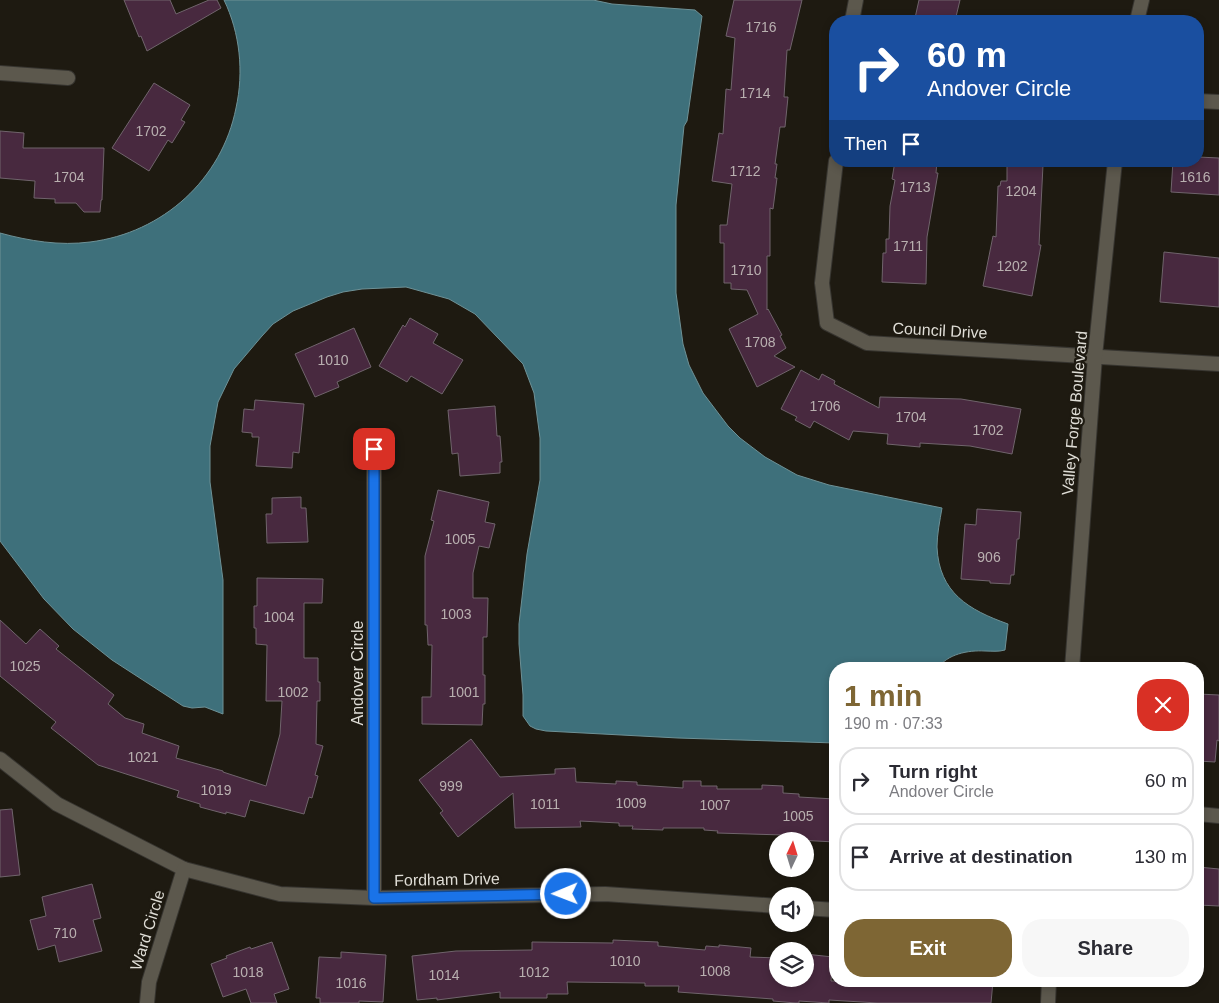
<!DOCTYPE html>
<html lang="en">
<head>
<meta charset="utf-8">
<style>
  :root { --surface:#fff; --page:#f7f7f7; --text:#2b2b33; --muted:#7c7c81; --line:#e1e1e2; --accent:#7e6634 }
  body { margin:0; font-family:Helvetica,sans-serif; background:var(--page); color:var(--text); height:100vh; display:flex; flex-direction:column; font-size:19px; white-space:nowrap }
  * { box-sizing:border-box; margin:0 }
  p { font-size:16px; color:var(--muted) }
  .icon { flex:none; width:28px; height:28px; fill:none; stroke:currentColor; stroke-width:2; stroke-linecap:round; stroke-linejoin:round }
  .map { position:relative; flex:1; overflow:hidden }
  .details { position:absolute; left:829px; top:662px; width:375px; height:325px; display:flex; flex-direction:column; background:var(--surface); border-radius:20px; box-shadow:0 2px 8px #0003 }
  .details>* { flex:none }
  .guide { position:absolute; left:829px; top:15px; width:375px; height:152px; border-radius:20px; box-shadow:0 2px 8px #0003; background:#1a4fa0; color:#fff; overflow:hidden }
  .needle { width:32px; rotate:4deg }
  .controls { position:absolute; left:769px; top:832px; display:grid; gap:10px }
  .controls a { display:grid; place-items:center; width:45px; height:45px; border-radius:50%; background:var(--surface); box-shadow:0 2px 8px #0003; font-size:25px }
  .pin { position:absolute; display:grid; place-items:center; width:42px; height:42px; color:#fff; margin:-21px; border-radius:10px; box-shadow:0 2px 8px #0006 }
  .me { position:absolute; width:55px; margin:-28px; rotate:269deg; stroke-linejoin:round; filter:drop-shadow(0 0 4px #0008) }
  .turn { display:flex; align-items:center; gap:18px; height:105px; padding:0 15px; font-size:22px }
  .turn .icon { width:65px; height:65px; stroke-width:2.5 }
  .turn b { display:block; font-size:35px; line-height:42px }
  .then { display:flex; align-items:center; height:48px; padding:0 15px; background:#0003; gap:10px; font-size:19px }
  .round { display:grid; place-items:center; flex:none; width:52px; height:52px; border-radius:20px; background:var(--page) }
  .head { display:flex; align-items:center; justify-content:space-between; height:85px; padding:0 15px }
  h1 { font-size:30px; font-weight:700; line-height:38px; color:var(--accent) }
  .primary-button { display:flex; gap:10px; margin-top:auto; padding:10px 15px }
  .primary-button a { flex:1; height:58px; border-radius:20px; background:var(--accent); color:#fff; font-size:20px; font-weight:700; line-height:58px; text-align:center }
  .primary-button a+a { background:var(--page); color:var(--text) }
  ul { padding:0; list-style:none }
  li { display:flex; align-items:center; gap:15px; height:68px; margin:0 10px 8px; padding:0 5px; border:2px solid var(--line); border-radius:20px }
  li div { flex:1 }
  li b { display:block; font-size:19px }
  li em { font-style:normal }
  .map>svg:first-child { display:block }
  .water { fill:#3e707b; stroke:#6e9196 }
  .building { fill:#48293f; stroke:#70646c }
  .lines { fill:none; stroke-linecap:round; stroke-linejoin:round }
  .minor-casing { stroke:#373530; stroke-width:16 }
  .tertiary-casing { stroke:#373530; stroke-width:16 }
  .minor { stroke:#5c584d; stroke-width:14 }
  .tertiary { stroke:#5c584d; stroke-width:14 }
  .route-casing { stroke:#114b97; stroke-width:12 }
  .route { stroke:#1a73e8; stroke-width:9 }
  .labels { text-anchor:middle; stroke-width:4.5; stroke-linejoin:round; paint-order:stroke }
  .number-label { font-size:14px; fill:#b9b0b0 }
  .street-label { font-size:16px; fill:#dfddd6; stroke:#1e1a11 }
</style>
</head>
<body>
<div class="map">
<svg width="1219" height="1003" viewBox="0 0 1219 1003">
  <rect width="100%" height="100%" fill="#1e1a11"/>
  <path class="water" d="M224,0H593L612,4L695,10L702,16L687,121L684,126L676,205V293L683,344L689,365L703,393L728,426L740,438L765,457L797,475L829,485L942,508C940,520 937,534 937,547C939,593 969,610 1008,624L1005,650C998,652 992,651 985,651C968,650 947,654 937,669H835V743L678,738L546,731L536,729L530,726L523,716V695L519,644V624L527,554L540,480V438L534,393L523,364L475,314L449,299L406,287L362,289L343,292L327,297L293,311L273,324L262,336L234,369L218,402L210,446V482L223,580V714L205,707L192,708L183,706L112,660L73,629L44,599L0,541V233C29,241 60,246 90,242C163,233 222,179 236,108C244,72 240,33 224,0Z"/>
  <g class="building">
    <polygon points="124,0 170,0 176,14 209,0 217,0 221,8 147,51 141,36 139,37"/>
    <polygon points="734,0 802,0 790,50 787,50 784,97 788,97 785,127 780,127 775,164 777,164 775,178 777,178 773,209 770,208 770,256 767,256 767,310 768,309 782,335 780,336 786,348 774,356 795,367 757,387 729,329 758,314 747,290 731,289 731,283 724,283 724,243 720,243 720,225 727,225 732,184 712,181 719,133 723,134 726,89 731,90 735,38 726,36"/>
    <polygon points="919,0 960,0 955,21 917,21 917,18 915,18"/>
    <polygon points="154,83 190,105 181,120 185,122 172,143 168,140 149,171 112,148"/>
    <polygon points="0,131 24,133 23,148 104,148 102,200 101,200 100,212 84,212 76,203 55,203 55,199 34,198 35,181 0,178"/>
    <polygon points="1198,157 1219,158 1219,195 1171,192 1173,161 1198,161"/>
    <polygon points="895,161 937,161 936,173 938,173 927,237 926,284 882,282 883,253 886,253 886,239 889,239 890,206 895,180 892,179"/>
    <polygon points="1007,164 1043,165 1039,245 1041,245 1032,296 983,286 993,236 996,237 998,186 1000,186 1001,181 1007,181"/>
    <polygon points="1164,252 1219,258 1219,307 1160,302"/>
    <polygon points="410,318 438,334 433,343 463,360 442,394 411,376 407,382 379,366 403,325 405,327"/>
    <polygon points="354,328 371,367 337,382 339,387 315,397 295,354"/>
    <polygon points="801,370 819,380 822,374 835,381 834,384 879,408 880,397 961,399 1021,409 1012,454 970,446 920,443 920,447 887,444 888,434 853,431 849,440 814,421 810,428 795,420 797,417 781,409"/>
    <polygon points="255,400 304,404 299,453 293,452 292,468 256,466 259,437 252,437 252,433 242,432 244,409 254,410"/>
    <polygon points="495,406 497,436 500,436 502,462 500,462 500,473 460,476 458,453 452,454 448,410"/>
    <polygon points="438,490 489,502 485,522 495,524 489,548 479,546 473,573 473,598 488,598 487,637 483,637 483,675 485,675 485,704 483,704 482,725 422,724 422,697 431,697 432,645 428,645 427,625 425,625 425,556 434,521 431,520"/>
    <polygon points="301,497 301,508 306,508 308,542 267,543 266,514 272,514 272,498"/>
    <polygon points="977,509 1021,512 1019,539 1017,539 1014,575 1011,575 1010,584 990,583 990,581 961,579 965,524 976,525"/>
    <polygon points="257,578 323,579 322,603 304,603 304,658 318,658 318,682 320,682 320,701 317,701 316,744 323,746 315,775 318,776 312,798 309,797 304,814 250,800 245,817 226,812 226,814 200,807 200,804 177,797 179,791 98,765 51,728 56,722 0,676 0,620 26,644 40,629 59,646 56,649 114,695 108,704 125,718 144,724 142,733 179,746 176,758 223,771 223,772 266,786 280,734 282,701 266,701 267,645 256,644 256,628 254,628 254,606 257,606"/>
    <polygon points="1198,694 1219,695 1219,741 1217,740 1215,762 1198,761"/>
    <polygon points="471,739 500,777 555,774 555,769 575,768 576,782 616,784 616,781 637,782 637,785 683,788 683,781 701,781 701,786 717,786 717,789 762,789 762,785 783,786 783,793 799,794 799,797 835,799 835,842 798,840 798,838 782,837 783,835 717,833 718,831 704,830 704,828 663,828 663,830 632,829 633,826 619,826 619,823 580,821 581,827 515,828 513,793 458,837 440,813 443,811 419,780"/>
    <polygon points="12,809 20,875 0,877 0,810"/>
    <polygon points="1198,867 1219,869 1219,906 1198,905"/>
    <polygon points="92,884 101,918 93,920 102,951 59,962 55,945 38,950 30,920 46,916 42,897"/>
    <polygon points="613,940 658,942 658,946 705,950 706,946 719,947 719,945 751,948 750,957 778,958 778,979 805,979 805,954 833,957 831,981 993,981 991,1003 878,1003 829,1000 829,1003 799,1001 799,1003 796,1003 773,1001 773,999 678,992 679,986 645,986 645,983 567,982 568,994 547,994 547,998 500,998 500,992 437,1000 437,998 417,1000 412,956 456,951 532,950 532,942 613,943"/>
    <polygon points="272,942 289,989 274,994 277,1003 251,1003 246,989 223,997 211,964 227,958 226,956 250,947 251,949"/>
    <polygon points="341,952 386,955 383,1002 359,1001 359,1003 320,1003 320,998 316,998 319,957 341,958"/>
  </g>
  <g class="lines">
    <defs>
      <g id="minor">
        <polyline points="852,21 856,0"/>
        <polyline points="0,73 68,78"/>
        <polyline points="1198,101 1219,102"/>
        <polyline points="836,161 822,283 827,323 867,343 1219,364"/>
        <polyline points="0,759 57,804 184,869 280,894 374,898 605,894 778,906"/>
        <polyline points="1198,814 1219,816"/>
        <polyline points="374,898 374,449"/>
        <polyline points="805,908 835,910"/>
        <polyline points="147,1003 149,982 184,869"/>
      </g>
      <g id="tertiary">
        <polyline points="1137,21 1142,0"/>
        <polyline points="1072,669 1095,356 1115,161"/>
        <polyline points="1048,1003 1049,981"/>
      </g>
    </defs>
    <use href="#minor" class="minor-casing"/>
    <use href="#tertiary" class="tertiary-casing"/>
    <use href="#minor" class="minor"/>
    <use href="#tertiary" class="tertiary"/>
  </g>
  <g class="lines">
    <defs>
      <polyline id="route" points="374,449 374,898 566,894"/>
    </defs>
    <use href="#route" class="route-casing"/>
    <use href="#route" class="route"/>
  </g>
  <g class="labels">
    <g class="number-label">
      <text x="761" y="32">1716</text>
      <text x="755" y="98">1714</text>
      <text x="151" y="136">1702</text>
      <text x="745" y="176">1712</text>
      <text x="69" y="182">1704</text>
      <text x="1195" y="182">1616</text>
      <text x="915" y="192">1713</text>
      <text x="1021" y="196">1204</text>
      <text x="908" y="251">1711</text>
      <text x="1012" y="271">1202</text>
      <text x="746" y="275">1710</text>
      <text x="760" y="347">1708</text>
      <text x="333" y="365">1010</text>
      <text x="825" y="411">1706</text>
      <text x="911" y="422">1704</text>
      <text x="988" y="435">1702</text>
      <text x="460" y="544">1005</text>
      <text x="989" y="562">906</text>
      <text x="456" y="619">1003</text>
      <text x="279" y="622">1004</text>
      <text x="25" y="671">1025</text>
      <text x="293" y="697">1002</text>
      <text x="464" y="697">1001</text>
      <text x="143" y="762">1021</text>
      <text x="451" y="791">999</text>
      <text x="216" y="795">1019</text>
      <text x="631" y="808">1009</text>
      <text x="545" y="809">1011</text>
      <text x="715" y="810">1007</text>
      <text x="798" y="821">1005</text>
      <text x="65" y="938">710</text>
      <text x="625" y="966">1010</text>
      <text x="715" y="976">1008</text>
      <text x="248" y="977">1018</text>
      <text x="534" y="977">1012</text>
      <text x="444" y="980">1014</text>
      <text x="351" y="988">1016</text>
    </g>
    <g class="street-label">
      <text transform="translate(940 330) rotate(3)" y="6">Council Drive</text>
      <text transform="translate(1074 413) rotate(-85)" y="6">Valley Forge Boulevard</text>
      <text transform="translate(357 673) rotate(-90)" y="6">Andover Circle</text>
      <text transform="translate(447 879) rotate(-1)" y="6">Fordham Drive</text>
      <text transform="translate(147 930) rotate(-73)" y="6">Ward Circle</text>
    </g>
  </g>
</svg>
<div class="controls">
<a><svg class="needle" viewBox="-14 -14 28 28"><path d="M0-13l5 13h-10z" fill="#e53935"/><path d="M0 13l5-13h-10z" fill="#7c7c81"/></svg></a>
<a><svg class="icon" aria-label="sound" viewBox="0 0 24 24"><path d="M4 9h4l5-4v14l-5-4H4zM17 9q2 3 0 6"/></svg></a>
<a><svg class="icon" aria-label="layers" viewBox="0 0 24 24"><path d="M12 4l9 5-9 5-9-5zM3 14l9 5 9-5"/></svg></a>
</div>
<div class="pin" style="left:374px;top:449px;background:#d93025"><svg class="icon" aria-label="arrive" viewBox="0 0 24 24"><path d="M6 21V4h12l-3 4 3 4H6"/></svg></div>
<svg class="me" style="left:566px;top:894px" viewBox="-20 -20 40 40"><circle r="17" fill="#1a73e8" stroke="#fff" stroke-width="3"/><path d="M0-11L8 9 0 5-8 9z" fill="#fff"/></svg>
<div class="guide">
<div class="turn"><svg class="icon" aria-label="right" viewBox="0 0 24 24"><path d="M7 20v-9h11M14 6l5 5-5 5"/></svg><div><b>60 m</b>Andover Circle</div></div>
<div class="then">Then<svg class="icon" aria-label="arrive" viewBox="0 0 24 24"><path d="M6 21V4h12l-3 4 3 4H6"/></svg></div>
</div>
<section class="details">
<div class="head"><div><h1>1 min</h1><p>190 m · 07:33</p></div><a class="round" style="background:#d93025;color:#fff"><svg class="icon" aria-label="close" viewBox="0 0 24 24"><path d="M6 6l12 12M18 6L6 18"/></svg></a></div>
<ul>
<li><svg class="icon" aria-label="right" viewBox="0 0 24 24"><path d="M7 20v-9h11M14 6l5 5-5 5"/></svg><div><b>Turn right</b><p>Andover Circle</p></div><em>60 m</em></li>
<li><svg class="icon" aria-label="arrive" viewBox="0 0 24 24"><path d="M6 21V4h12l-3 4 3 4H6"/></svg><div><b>Arrive at destination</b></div><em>130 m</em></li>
</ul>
<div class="primary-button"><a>Exit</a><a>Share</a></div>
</section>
</div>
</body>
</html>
